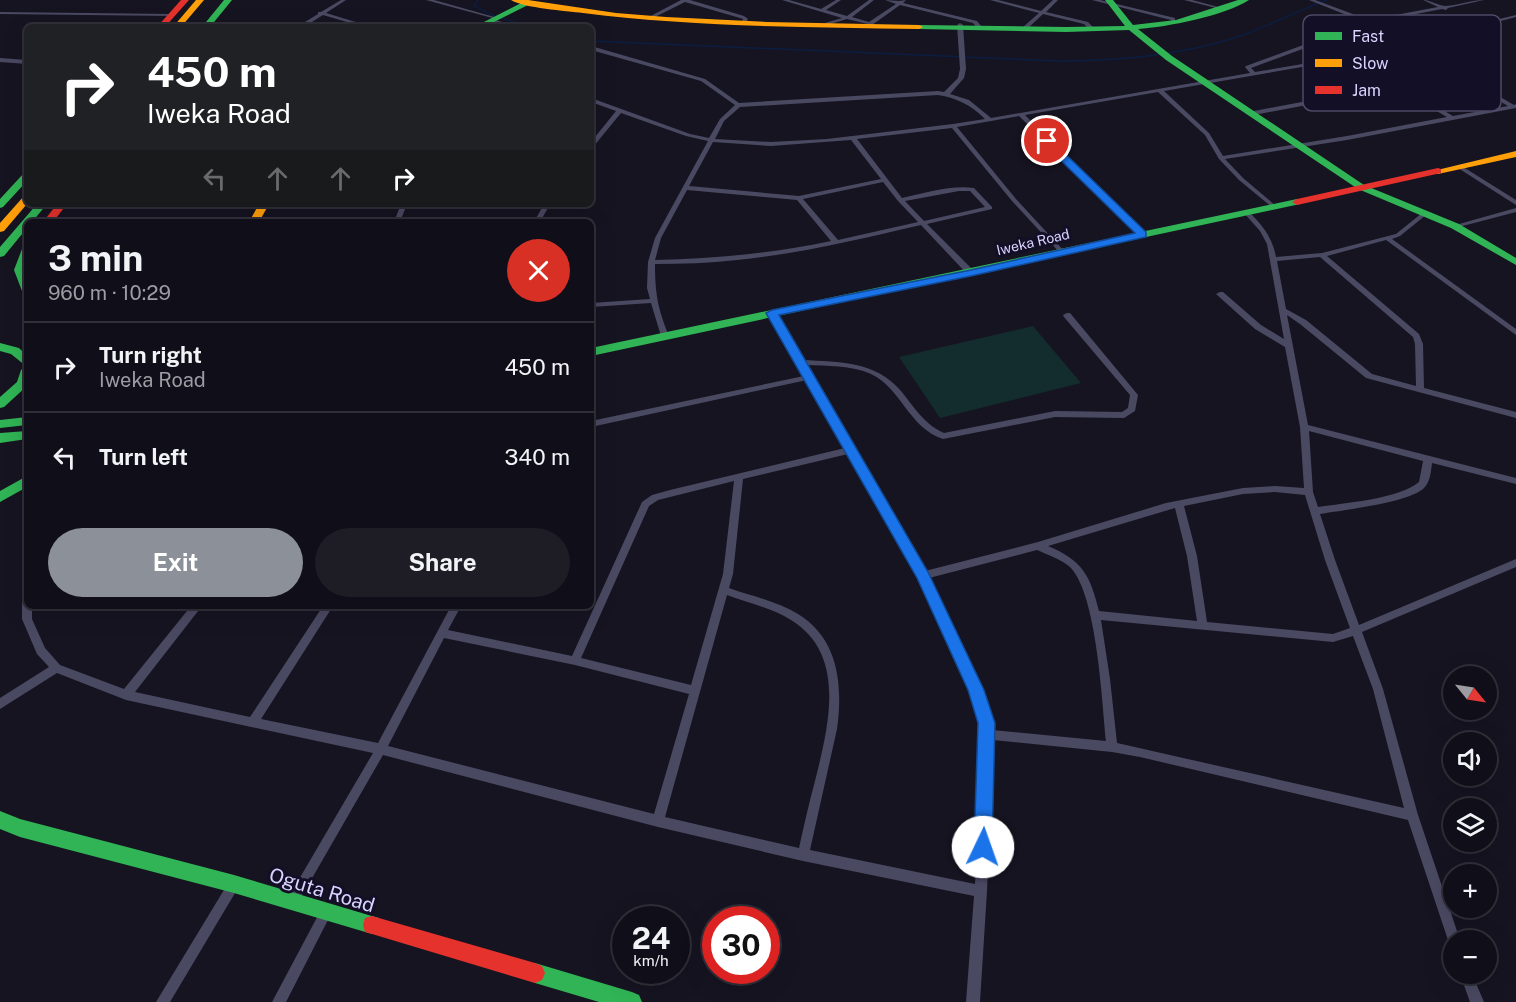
<!DOCTYPE html>
<html lang="en">
<head>
<meta charset="utf-8">
<style>
  :root { --surface:#100f19; --page:#1e1d26; --text:#f1f3f6; --muted:#9c9ca2; --line:#302f38; --accent:#8c9099 }
  body { margin:0; font-family:"Public Sans",sans-serif; background:var(--page); color:var(--text); height:100vh; display:flex; flex-direction:column; font-size:22px; white-space:nowrap }
  * { box-sizing:border-box; margin:0 }
  p { font-size:20px; color:var(--muted) }
  .icon { flex:none; width:33px; height:33px; fill:none; stroke:currentColor; stroke-width:2; stroke-linecap:round; stroke-linejoin:round }
  .map { position:relative; flex:1; overflow:hidden }
  .details { position:absolute; left:24px; top:219px; width:570px; height:390px; display:flex; flex-direction:column; background:var(--surface); border-radius:9px; box-shadow:0 6px 24px #0002,0 0 0 2px var(--line) }
  .details>* { flex:none }
  .guide { position:absolute; left:24px; top:24px; width:570px; height:183px; border-radius:9px; box-shadow:0 6px 24px #0002,0 0 0 2px var(--line); background:#202124; color:#fff; overflow:hidden }
  .needle { width:39px; rotate:120deg }
  .tools { position:absolute; left:1443px; top:666px; display:grid; gap:12px }
  .tools a { display:grid; place-items:center; width:54px; height:54px; border-radius:50%; background:var(--surface); box-shadow:0 6px 24px #0002,0 0 0 2px var(--line); font-size:30px }
  .speed { position:absolute; left:612px; top:906px; display:flex; gap:12px; font-size:30px; font-weight:700; text-align:center }
  .speed>* { display:grid; place-content:center; width:78px; height:78px; border-radius:50%; background:var(--surface); box-shadow:0 6px 24px #0002,0 0 0 2px var(--line); line-height:1 }
  .speed small { font-size:15px; font-weight:400 }
  .speed .limit { border:9px solid #d22; background:#fff; color:#111 }
  .pin { position:absolute; display:grid; place-items:center; width:51px; height:51px; color:#fff; margin:-26px; border:3px solid #fff; border-radius:50%; box-shadow:0 2px 6px #0007 }
  .me { position:absolute; width:66px; margin:-33px; rotate:3deg; stroke-linejoin:round; filter:drop-shadow(0 0 4px #0008) }
  .turn { display:flex; align-items:center; gap:21px; height:126px; padding:0 24px; font-size:27px }
  .turn .icon { width:78px; height:78px; stroke-width:2.5 }
  .turn b { display:block; font-size:42px; line-height:51px }
  .lanes { display:flex; align-items:center; height:57px; padding:0 24px; background:#0003; justify-content:center; gap:30px; direction:ltr }
  .lanes .off { opacity:.35 }
  .round { display:grid; place-items:center; flex:none; width:63px; height:63px; border-radius:32px; background:var(--page) }
  .headline { display:flex; align-items:center; justify-content:space-between; height:102px; padding:0 24px }
  h1 { font-size:36px; font-weight:700; line-height:45px }
  .action { display:flex; gap:12px; margin-top:auto; padding:12px 24px }
  .action a { flex:1; height:69px; border-radius:36px; background:var(--accent); color:#fff; font-size:24px; font-weight:700; line-height:69px; text-align:center }
  .action a+a { background:var(--page); color:var(--text) }
  ul { padding:0; list-style:none }
  li { display:flex; align-items:center; gap:18px; height:90px; padding:0 24px; border-top:2px solid var(--line) }
  li div { flex:1 }
  li b { display:block; font-size:22px }
  li em { font-style:normal }
  .map>svg:first-child { display:block }
  .green { fill:#132c2d }
  .lines { fill:none; stroke-linecap:round; stroke-linejoin:round }
  .stream { stroke:#0b1e41; stroke-width:1.5 }
  .street { fill:#4a4962; fill-rule:evenodd }
  .fast { fill:#30b455; fill-rule:evenodd }
  .slow { fill:#ff9f0a; fill-rule:evenodd }
  .jam { fill:#e5322d; fill-rule:evenodd }
  .route { fill:#1a73e8; stroke:#114b97; stroke-width:1.5 }
  .labels { text-anchor:middle; stroke-width:6; stroke-linejoin:round; paint-order:stroke }
  .far-street-label { font-size:14px; fill:#d9d4ff; stroke:#130f26 }
  .near-street-label { font-size:20px; fill:#d9d4ff; stroke:#130f26 }
  .key { fill:#130f26; stroke:#4e4a67; stroke-width:1.5 }
  .key-label { font-size:16px; fill:#d9d4ff }
</style>
</head>
<body>
<div class="map">
<svg width="1516" height="1002" viewBox="0 0 1516 1002">
  <rect width="100%" height="100%" fill="#161421"/>
  <polygon class="green" points="1033,326 1081,383 940,418 899,357"/>
  <g class="lines">
    <g class="stream">
      <polyline points="478,0 474,6 494,16"/>
      <polyline points="502,18 530,27"/>
      <path d="M591,41L1058,61C1119,61 1179,56 1237,37C1268,27 1296,11 1327,0"/>
    </g>
    <g class="street">
      <polygon points="341,0 346,0 326,13 372,27 364,27 323,15 304,27 297,27 318,14 318,12 321,12"/>
      <polygon points="426,0 434,0 498,18 496,19"/>
      <polygon points="681,0 690,0 744,16 748,19 745,24 741,24 743,19 740,18 685,2 649,20 645,19"/>
      <polygon points="782,0 789,0 821,9 836,0 841,0 826,10 847,16 869,0 874,0 852,17 869,22 896,4 885,0 899,1 906,0 903,3 977,21 982,27 977,28 973,23 900,5 872,25 847,19 827,25 825,25 825,23 842,18"/>
      <polygon points="990,0 998,0 1041,11 1053,0 1058,0 1046,12 1088,22 1095,29 1090,30 1084,24 1043,14 1027,29 1023,29 1023,27 1039,13"/>
      <polygon points="1092,0 1100,0 1175,18 1175,23 1171,24 1171,20"/>
      <polygon points="1184,0 1192,0 1222,8 1220,9"/>
      <path d="M1309,0H1315L1369,20L1438,7L1423,0C1431,0 1438,6 1446,6C1459,5 1471,0 1484,0L1448,8L1446,10L1442,9L1370,23L1358,28L1332,45L1376,71L1390,46C1413,37 1436,45 1459,49L1458,29L1516,15V17L1463,31L1466,77L1514,105L1516,104V108L1347,140L1225,159L1243,178L1276,206L1277,207L1274,209L1239,180L1219,159L1205,135L1158,92L1025,115L1145,235L1142,237L1140,236L1019,116L957,127L1016,199L1064,251L1065,252L1062,254L1060,253L1012,201L952,128L857,139L902,198C925,193 951,185 974,188L992,207V209L927,224L974,271V275H968L921,225C860,239 799,254 737,260C709,263 682,264 655,264C655,294 658,309 669,336L665,338L661,336L651,303L591,307V303L650,299L647,288L648,262L655,238L708,141L686,136L621,113L593,147L591,148V142L616,111L591,102V98L690,134L709,138L720,119L735,105L701,81L591,50V46L705,79L739,103L938,91L944,92L958,78L960,69L957,25L960,23L963,25L966,69L964,78L950,94L969,100L991,118L1250,73L1245,67L1246,66L1314,41L1327,43L1354,26L1364,22ZM1316,44L1326,46L1344,57L1255,72L1251,68ZM1408,45L1426,46L1459,52L1461,79L1508,106L1453,116L1380,74L1394,48ZM1348,59L1392,85L1254,111L1251,113L1254,115L1397,88L1447,117L1347,136L1223,156L1209,133L1164,91ZM938,95C957,98 971,105 985,119L953,124L827,139L771,142L715,139L724,121L740,107ZM851,140L881,179L799,196L689,186L713,142L771,146ZM883,182L898,201L918,222L838,240L803,199ZM687,190L797,200L831,241C773,253 715,259 655,260L661,238ZM959,191H970L985,207L924,221L905,201Z"/>
      <polygon points="0,12 172,14 174,15 172,16 0,14"/>
      <polygon points="491,19 517,26 518,27 510,27 489,21 489,20"/>
      <polygon points="0,58 27,60 27,64 0,62"/>
      <polygon points="1460,165 1516,200 1516,205 1458,168 1457,167"/>
      <polygon points="401,204 407,204 400,222 394,222"/>
      <polygon points="544,204 550,204 540,222 534,222"/>
      <polygon points="1516,208 1516,212 1455,228 1452,226"/>
      <path d="M1247,211L1249,212C1263,226 1272,237 1276,257L1322,253L1396,234L1422,213H1426V215L1400,236L1392,239L1516,329V335L1386,240L1327,256L1419,334L1423,344L1424,388L1516,412V418L1366,378L1300,324L1287,315L1308,425L1516,478V484L1432,463C1431,472 1430,483 1423,489C1406,503 1343,510 1320,514L1335,560L1359,625L1516,559V567L1362,632L1383,689L1418,815L1460,940H1454V946L1450,944L1448,940L1408,820L1140,757L1112,752L993,740L987,891L980,1002H966L974,896L803,861L658,827L383,755L296,906L292,908L288,906L286,902L288,898L373,753L126,700L57,673L0,709V698L49,667L37,654L22,619V590L24,587L27,586V606H32V619L45,648L60,665L124,689L191,606H202L135,692L250,717L323,606H333L261,719L378,743L451,606H461L448,630L572,656L642,502L652,495L670,490L845,448L807,380L591,427V421L804,376L768,313L772,311L776,313L803,360C839,362 876,361 901,391C914,407 924,424 944,433L1055,411L1122,412L1128,408L1130,395L1064,317L1063,315L1067,313H1070L1138,395L1135,411L1124,418L1055,417L943,439C908,427 902,389 871,374C851,365 827,366 806,365L925,571L1038,542L1166,503L1243,488L1275,486L1304,488L1300,427L1285,347L1255,329L1216,294L1220,292H1223L1261,325L1284,339L1267,244L1260,231L1244,213ZM1320,257L1413,337L1415,344L1416,386L1372,374L1306,320L1286,309L1277,261ZM1309,431L1423,461L1419,482C1399,499 1344,503 1318,507L1313,492ZM848,454L919,577L971,690L982,723L981,759L975,884L810,850L837,729C843,686 839,639 798,614C777,601 751,596 729,588L733,574L743,479ZM734,481L723,574L691,685L581,658L649,506L658,500ZM1275,492L1305,495L1325,560L1350,628L1333,634L1207,622L1197,556L1184,506L1243,494ZM1175,508L1187,556L1197,621L1099,611C1090,575 1083,561 1048,546ZM1037,550C1048,555 1061,559 1070,567C1097,594 1102,702 1106,741L992,730V723L981,690L929,578ZM727,595C748,603 772,608 791,620C848,655 828,728 815,781C809,803 804,825 799,848L665,817ZM1101,620L1333,642L1353,636L1373,689L1404,808L1117,743L1110,679ZM444,638L575,665L689,694L654,814L388,746Z"/>
      <polygon points="96,220 101,220 104,222 93,222"/>
      <polygon points="234,878 238,880 240,884 238,888 170,1002 156,1002 230,880"/>
      <polygon points="326,906 330,908 332,912 330,916 286,1002 272,1002 322,908"/>
      <polygon points="1460,974 1472,974 1484,1002 1470,1002"/>
    </g>
    <g class="fast">
      <polygon points="224,0 232,0 210,27 202,27"/>
      <polygon points="527,0 534,2 484,27 474,27"/>
      <path d="M1105,0H1113L1133,25L1176,20L1238,0H1249C1224,16 1167,27 1138,29L1172,56L1364,185L1459,224L1516,258V265L1451,228L1358,189L1166,60L1129,30L1066,32L919,29L915,27L919,25L1066,27L1125,26Z"/>
      <polygon points="27,172 27,181 3,207 0,208 0,199 24,173"/>
      <polygon points="1297,199 1300,200 1300,204 591,356 591,348"/>
      <polygon points="37,204 47,204 32,222 27,222 27,228 4,256 0,257 0,247"/>
      <polygon points="27,246 27,263 24,270 27,277 27,294 22,291 14,270 22,249"/>
      <polygon points="0,343 19,348 27,356 27,386 4,407 0,408 0,397 17,382 21,370 26,366 11,354 0,351"/>
      <polygon points="27,417 27,425 0,428 0,420"/>
      <polygon points="27,431 27,439 0,443 0,433"/>
      <polygon points="27,476 27,487 0,502 0,491"/>
      <polygon points="0,811 20,819 234,875 372,916 379,918 381,925 379,932 372,934 234,893 20,837 0,829"/>
      <polygon points="535,963 632,992 639,995 642,1002 599,1002 535,983 528,980 525,973 528,966"/>
    </g>
    <g class="slow">
      <polygon points="196,0 204,0 181,27 173,27"/>
      <path d="M511,0H528L616,13L666,17L767,22L919,25L923,27L919,29C807,27 694,27 583,13C566,11 524,8 511,0Z"/>
      <polygon points="1516,151 1516,157 1438,174 1433,171"/>
      <polygon points="27,195 27,204 4,231 0,232 0,223 24,196"/>
      <polygon points="259,204 269,204 259,222 249,222"/>
    </g>
    <g class="jam">
      <polygon points="181,0 189,0 165,27 157,27"/>
      <polygon points="1438,168 1441,169 1441,173 1297,205 1292,202 1297,199"/>
      <polygon points="57,204 67,204 53,222 43,222"/>
      <polygon points="372,916 535,963 542,966 545,973 542,980 535,983 372,934 365,932 363,925 365,918"/>
    </g>
  </g>
  <polygon class="route" points="1043,139 1050,139 1146,232 1146,237 971,276 779,315 928,572 984,690 995,723 992,847 989,854 983,856 977,854 974,847 978,723 968,690 917,578 766,313 772,310 971,270 1135,233 1043,143"/>
  <g class="labels">
    <g class="far-street-label">
      <text transform="translate(1033 242) rotate(-13)" y="5">Iweka Road</text>
    </g>
    <g class="near-street-label">
      <text transform="translate(322 890) rotate(17)" y="7">Oguta Road</text>
    </g>
  </g>
  <rect x="1303" y="15" width="198" height="96" rx="9" class="key"/>
  <rect x="1315" y="32" width="27" height="8" fill="#30b455"/>
  <rect x="1315" y="59" width="27" height="8" fill="#ff9f0a"/>
  <rect x="1315" y="86" width="27" height="8" fill="#e5322d"/>
  <g class="key-label">
    <text x="1352" y="42">Fast</text>
    <text x="1352" y="69">Slow</text>
    <text x="1352" y="96">Jam</text>
  </g>
</svg>
<div class="tools">
<a><svg class="needle" viewBox="-14 -14 28 28"><path d="M0-13l5 13h-10z" fill="#e53935"/><path d="M0 13l5-13h-10z" fill="#9c9ca2"/></svg></a>
<a><svg class="icon" aria-label="sound" viewBox="0 0 24 24"><path d="M4 9h4l5-4v14l-5-4H4zM17 9q2 3 0 6"/></svg></a>
<a><svg class="icon" aria-label="layers" viewBox="0 0 24 24"><path d="M12 4l9 5-9 5-9-5zM3 14l9 5 9-5"/></svg></a>
<a>+</a>
<a>−</a>
</div>
<div class="speed"><div>24<small>km/h</small></div><div class="limit">30</div></div>
<div class="pin" style="left:1047px;top:141px;background:#d93025"><svg class="icon" aria-label="arrive" viewBox="0 0 24 24"><path d="M6 21V4h12l-3 4 3 4H6"/></svg></div>
<svg class="me" style="left:983px;top:847px" viewBox="-20 -20 40 40"><circle r="19" fill="#fff"/><path d="M0-13L10 11 0 6-10 11z" fill="#1a73e8"/></svg>
<div class="guide">
<div class="turn"><svg class="icon" aria-label="right" viewBox="0 0 24 24"><path d="M7 20v-9h11M14 6l5 5-5 5"/></svg><div><b>450 m</b>Iweka Road</div></div>
<div class="lanes"><svg class="icon off" aria-label="left" viewBox="0 0 24 24"><path d="M17 20v-9H6M10 6l-5 5 5 5"/></svg><svg class="icon off" aria-label="ahead" viewBox="0 0 24 24"><path d="M12 20V5M6 11l6-6 6 6"/></svg><svg class="icon off" aria-label="ahead" viewBox="0 0 24 24"><path d="M12 20V5M6 11l6-6 6 6"/></svg><svg class="icon" aria-label="right" viewBox="0 0 24 24"><path d="M7 20v-9h11M14 6l5 5-5 5"/></svg></div>
</div>
<section class="details">
<div class="headline"><div><h1>3 min</h1><p>960 m · 10:29</p></div><a class="round" style="background:#d93025;color:#fff"><svg class="icon" aria-label="close" viewBox="0 0 24 24"><path d="M6 6l12 12M18 6L6 18"/></svg></a></div>
<ul>
<li><svg class="icon" aria-label="right" viewBox="0 0 24 24"><path d="M7 20v-9h11M14 6l5 5-5 5"/></svg><div><b>Turn right</b><p>Iweka Road</p></div><em>450 m</em></li>
<li><svg class="icon" aria-label="left" viewBox="0 0 24 24"><path d="M17 20v-9H6M10 6l-5 5 5 5"/></svg><div><b>Turn left</b></div><em>340 m</em></li>
</ul>
<div class="action"><a>Exit</a><a>Share</a></div>
</section>
</div>
</body>
</html>
